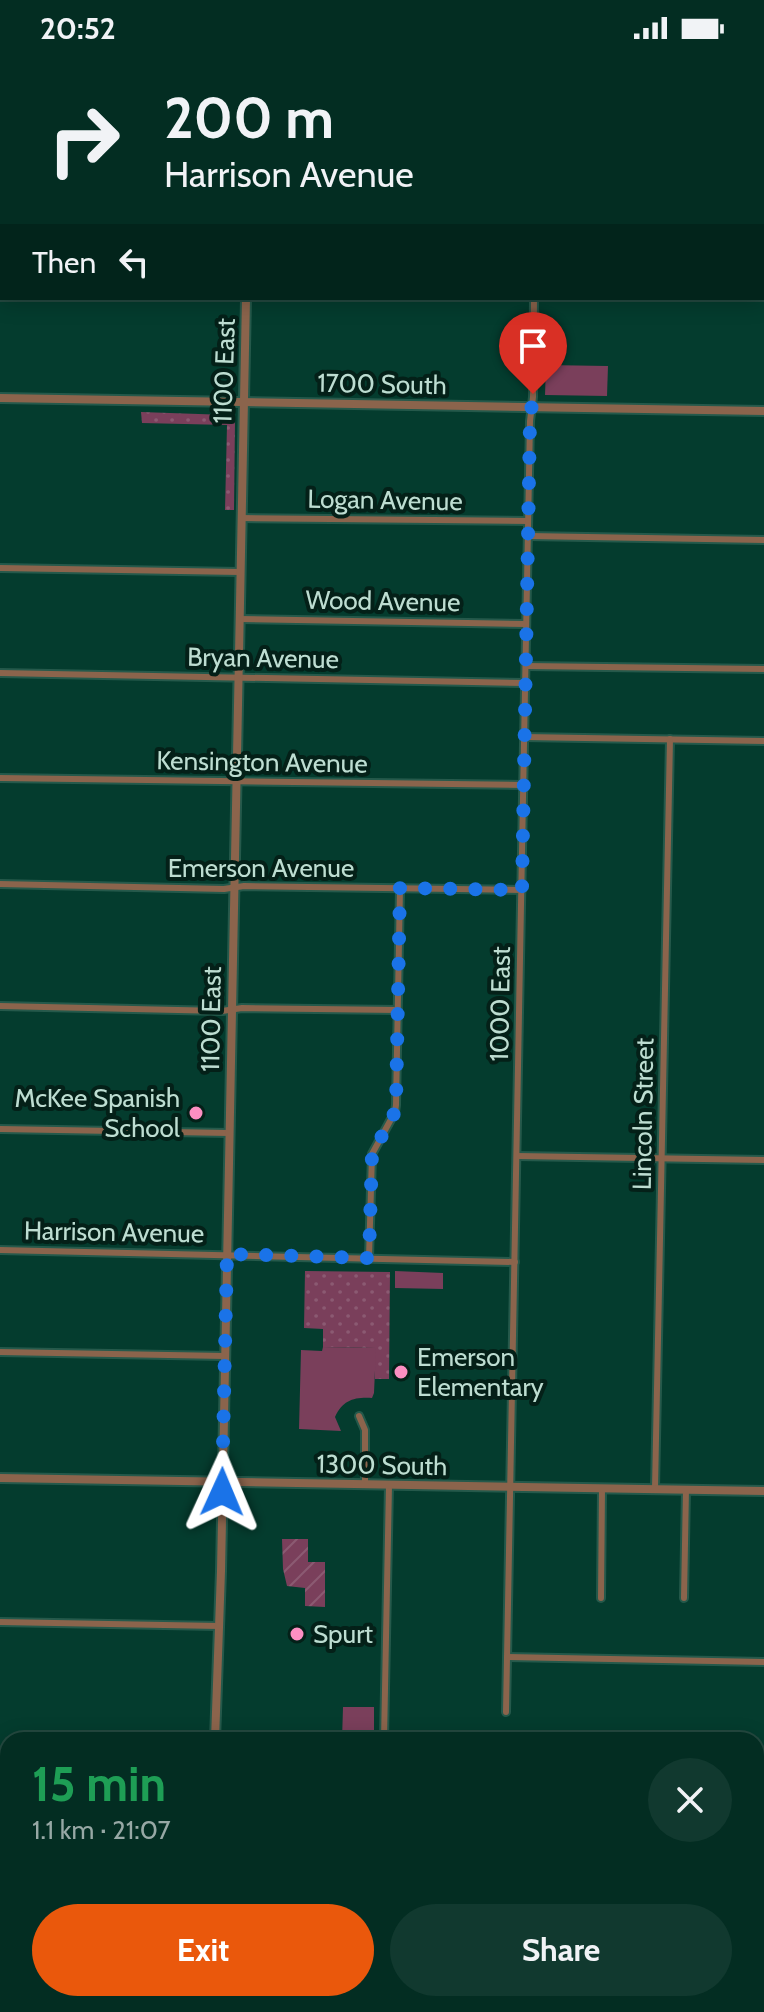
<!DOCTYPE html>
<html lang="en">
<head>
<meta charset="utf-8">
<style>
  :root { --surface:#032d22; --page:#11392f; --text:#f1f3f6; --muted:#97a8a5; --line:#244940; --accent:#ea580c }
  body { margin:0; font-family:Cabin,sans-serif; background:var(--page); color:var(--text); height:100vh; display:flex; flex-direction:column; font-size:30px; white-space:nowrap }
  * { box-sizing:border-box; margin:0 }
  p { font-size:26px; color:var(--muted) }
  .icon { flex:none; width:44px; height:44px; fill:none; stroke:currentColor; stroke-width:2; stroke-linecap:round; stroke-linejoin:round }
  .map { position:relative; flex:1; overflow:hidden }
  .drawer { position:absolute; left:0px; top:1676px; width:764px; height:280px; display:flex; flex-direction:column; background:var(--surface); border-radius:24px 24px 0 0; box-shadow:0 4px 20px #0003,0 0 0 2px var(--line) }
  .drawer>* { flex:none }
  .top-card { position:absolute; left:0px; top:0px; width:764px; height:244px; box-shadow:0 4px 20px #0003,0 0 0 2px var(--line); background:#032d22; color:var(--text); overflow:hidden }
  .pin { position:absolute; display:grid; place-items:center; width:68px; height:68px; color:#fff; margin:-82px -34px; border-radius:50% 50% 50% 0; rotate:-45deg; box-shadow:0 0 8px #0007 }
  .pin .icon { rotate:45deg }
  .me { position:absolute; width:88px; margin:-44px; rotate:1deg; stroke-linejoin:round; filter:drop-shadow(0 0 6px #0008) }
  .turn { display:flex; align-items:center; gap:28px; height:168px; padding:0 32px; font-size:36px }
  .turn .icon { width:104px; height:104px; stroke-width:2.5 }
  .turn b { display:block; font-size:56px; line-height:68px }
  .then { display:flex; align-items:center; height:76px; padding:0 32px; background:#0003; gap:16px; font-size:30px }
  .round { display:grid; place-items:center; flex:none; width:84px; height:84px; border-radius:42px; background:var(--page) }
  .headline { display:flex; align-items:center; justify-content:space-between; height:136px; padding:0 32px }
  h1 { font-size:48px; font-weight:700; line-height:60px; color:#1e9e55 }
  .cta { display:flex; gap:16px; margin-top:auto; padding:16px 32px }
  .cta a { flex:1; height:92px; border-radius:48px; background:var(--accent); color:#fff; font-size:32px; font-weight:700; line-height:92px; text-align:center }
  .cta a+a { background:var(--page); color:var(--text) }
  .status { display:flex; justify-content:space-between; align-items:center; height:56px; padding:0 40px; background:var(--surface); direction:ltr }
  .status svg { height:22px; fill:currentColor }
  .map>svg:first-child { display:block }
  .grass { fill:url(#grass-dots) }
  .forest { fill:url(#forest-crowns) }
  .park { fill:#7a3f5b }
  .garden { fill:url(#garden-furrows) }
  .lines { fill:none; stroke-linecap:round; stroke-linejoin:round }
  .stream { stroke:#12251f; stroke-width:2 }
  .minor-casing { stroke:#25594b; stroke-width:10 }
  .tertiary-casing { stroke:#25594b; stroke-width:12 }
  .minor { stroke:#8b644c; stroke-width:6 }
  .tertiary { stroke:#8b644c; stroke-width:8 }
  .route { stroke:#1a73e8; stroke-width:14; stroke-dasharray:0 25.2 }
  .poi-dot { fill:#fc8fc2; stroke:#042018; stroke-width:3 }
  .labels { text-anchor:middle; stroke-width:8; stroke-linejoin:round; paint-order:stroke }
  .street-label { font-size:26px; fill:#bdddd1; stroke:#042018 }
  .poi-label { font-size:26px; fill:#bdddd1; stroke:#042018; text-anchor:start }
</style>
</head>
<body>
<div class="status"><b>20:52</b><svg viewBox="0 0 49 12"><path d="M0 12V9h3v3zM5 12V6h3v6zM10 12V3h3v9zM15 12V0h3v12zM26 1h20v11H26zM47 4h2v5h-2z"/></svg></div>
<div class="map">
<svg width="764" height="1956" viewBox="0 0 764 1956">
  <defs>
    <pattern id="grass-dots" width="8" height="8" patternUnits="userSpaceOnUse" patternTransform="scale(2)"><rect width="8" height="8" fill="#7a3f5b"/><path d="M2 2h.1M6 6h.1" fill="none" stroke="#8b5a72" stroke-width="1.8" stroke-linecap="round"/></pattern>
    <pattern id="forest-crowns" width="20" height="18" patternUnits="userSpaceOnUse" patternTransform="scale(2)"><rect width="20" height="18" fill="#a14172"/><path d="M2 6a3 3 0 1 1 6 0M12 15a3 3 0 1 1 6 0" fill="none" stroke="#b0658b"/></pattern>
    <pattern id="garden-furrows" width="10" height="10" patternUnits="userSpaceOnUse" patternTransform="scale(2)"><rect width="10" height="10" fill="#7a3f5b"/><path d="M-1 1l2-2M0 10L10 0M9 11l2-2" fill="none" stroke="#8b5a72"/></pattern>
  </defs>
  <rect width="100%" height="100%" fill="#043c2e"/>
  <g class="grass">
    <polygon points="141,356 227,359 235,364 234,454 225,454 227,369 142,367"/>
    <polygon points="305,1215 390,1216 389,1323 375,1323 375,1292 323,1291 323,1273 304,1272"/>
  </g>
  <polygon class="forest" points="0,1846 8,1846 8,1885 0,1886"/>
  <g class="park">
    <polygon points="546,309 608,310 607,340 545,339"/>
    <polygon points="395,1215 443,1217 443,1233 395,1232"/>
    <path d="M323,1291L376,1292L374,1337L372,1342C354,1341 343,1344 335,1361L341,1375L299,1373L301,1294L322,1295Z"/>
    <polygon points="343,1651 374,1651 374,1684 342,1684"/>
  </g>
  <polygon class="garden" points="282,1483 308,1483 308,1506 325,1506 325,1551 305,1550 305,1532 287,1530 283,1513"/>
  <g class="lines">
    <g class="stream">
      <polyline points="116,0 119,2"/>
      <polyline points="0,1870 8,1869"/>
    </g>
    <defs>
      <g id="minor">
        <polyline points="182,2 182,0"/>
        <polyline points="334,2 335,0"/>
        <polyline points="534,2 534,0"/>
        <polyline points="678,2 678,0"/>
        <polyline points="762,25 764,26"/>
        <polyline points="762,98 764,98"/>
        <polyline points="0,221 2,221"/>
        <polyline points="762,227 764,227"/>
        <polyline points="241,462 528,465"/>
        <polyline points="528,480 764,484"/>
        <polyline points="0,512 240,516"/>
        <polyline points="239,563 526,568"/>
        <polyline points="526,610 764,613"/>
        <polyline points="0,617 525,627"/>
        <polyline points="524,681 764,685"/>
        <polyline points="0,722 524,729"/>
        <polyline points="0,828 224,833 244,830 522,834"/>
        <polyline points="0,950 222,955 242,952 398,954"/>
        <polyline points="0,1073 229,1077"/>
        <polyline points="517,1100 764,1104"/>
        <polyline points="0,1194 515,1206"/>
        <polyline points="369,1202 372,1098 395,1056 396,1049 400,832"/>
        <polyline points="0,1296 225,1300"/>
        <polyline points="359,1360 365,1374 365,1428"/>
        <polyline points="655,1433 670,683"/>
        <polyline points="601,1542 602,1432"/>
        <polyline points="684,1542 686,1433"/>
        <polyline points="0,1566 219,1570"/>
        <polyline points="507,1601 764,1606"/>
        <polyline points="506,1656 530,365 533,341 534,242"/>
        <polyline points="384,1684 389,1429"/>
        <polyline points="0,1708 8,1708"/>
        <polyline points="756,1735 764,1735"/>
        <polyline points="0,1840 8,1840"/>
        <polyline points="756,1870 764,1870"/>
        <polyline points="756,1925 764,1925"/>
        <polyline points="393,1956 393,1948"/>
      </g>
      <g id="tertiary">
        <polyline points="251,2 251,0"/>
        <polyline points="0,342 764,355"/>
        <polyline points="0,1422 764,1435"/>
        <polyline points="215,1684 221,1515 246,242"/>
        <polyline points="208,1956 208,1948"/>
      </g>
    </defs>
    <use href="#minor" class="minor-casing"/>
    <use href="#tertiary" class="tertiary-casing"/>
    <use href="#minor" class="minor"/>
    <use href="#tertiary" class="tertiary"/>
  </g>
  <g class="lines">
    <polyline class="route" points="222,1436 227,1198 369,1202 372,1098 395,1056 396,1049 400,832 522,834 530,365 533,338"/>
  </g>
  <g class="poi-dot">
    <circle cx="196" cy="1057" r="8"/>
    <circle cx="401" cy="1316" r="8"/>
    <circle cx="297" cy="1578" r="8"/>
  </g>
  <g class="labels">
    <g class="street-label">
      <text transform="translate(224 315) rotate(-88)" y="9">1100 East</text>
      <text transform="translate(382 328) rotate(1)" y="9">1700 South</text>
      <text transform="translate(385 444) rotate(1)" y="9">Logan Avenue</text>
      <text transform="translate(383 545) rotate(1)" y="9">Wood Avenue</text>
      <text transform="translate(263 602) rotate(1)" y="9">Bryan Avenue</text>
      <text transform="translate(262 706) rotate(1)" y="9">Kensington Avenue</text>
      <text x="261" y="821">Emerson Avenue</text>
      <text transform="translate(500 948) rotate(-89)" y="9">1000 East</text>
      <text transform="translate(211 963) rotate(-89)" y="9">1100 East</text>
      <text transform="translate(643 1058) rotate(-89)" y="9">Lincoln Street</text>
      <text transform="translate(114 1176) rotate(1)" y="9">Harrison Avenue</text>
      <text transform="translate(382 1409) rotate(1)" y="9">1300 South</text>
    </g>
    <g class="poi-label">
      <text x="180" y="1051" text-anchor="end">McKee Spanish<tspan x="180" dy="30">School</tspan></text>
      <text x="417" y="1310">Emerson<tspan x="417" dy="30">Elementary</tspan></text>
      <text x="313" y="1587">Spurt</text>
    </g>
  </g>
</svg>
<div class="pin" style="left:533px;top:338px;background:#d93025"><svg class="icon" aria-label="arrive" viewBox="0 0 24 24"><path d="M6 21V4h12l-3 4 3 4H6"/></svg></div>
<svg class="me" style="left:222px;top:1436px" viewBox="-20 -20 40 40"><path d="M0-17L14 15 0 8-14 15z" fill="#1a73e8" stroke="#fff" stroke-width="4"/></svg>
<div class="top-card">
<div class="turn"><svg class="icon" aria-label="right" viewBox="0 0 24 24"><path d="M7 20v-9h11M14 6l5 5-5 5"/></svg><div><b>200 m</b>Harrison Avenue</div></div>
<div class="then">Then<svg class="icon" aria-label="left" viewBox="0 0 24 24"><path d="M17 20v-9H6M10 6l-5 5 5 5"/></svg></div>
</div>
<section class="drawer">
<div class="headline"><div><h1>15 min</h1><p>1.1 km · 21:07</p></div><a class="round"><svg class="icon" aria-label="close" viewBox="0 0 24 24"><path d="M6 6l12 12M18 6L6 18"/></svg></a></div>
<div class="cta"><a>Exit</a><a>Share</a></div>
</section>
</div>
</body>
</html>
